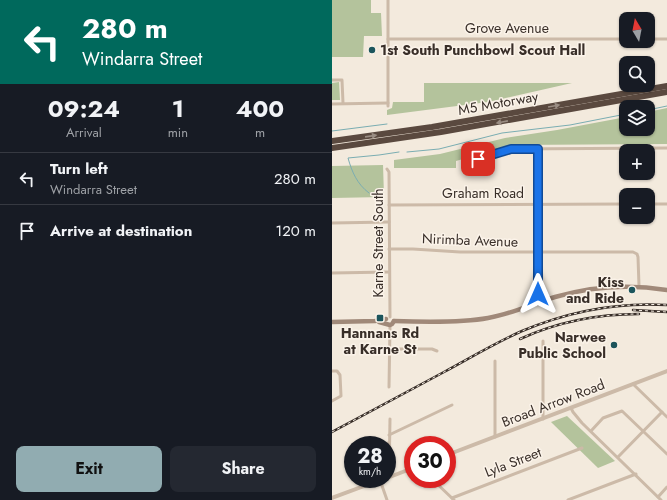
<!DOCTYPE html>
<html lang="en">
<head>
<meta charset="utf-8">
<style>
  :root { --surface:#171b24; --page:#242831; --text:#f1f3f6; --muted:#9ea1a6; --line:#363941; --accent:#91acb1 }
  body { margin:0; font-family:Jost,sans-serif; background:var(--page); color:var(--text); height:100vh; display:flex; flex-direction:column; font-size:15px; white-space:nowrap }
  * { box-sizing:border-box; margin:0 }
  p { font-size:13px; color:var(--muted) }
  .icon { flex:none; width:22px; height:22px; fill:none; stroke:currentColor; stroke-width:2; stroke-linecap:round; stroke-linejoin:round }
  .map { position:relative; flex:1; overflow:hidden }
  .side { display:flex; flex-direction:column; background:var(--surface); width:332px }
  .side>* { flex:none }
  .banner { background:#00695c; color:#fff; overflow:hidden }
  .needle { width:26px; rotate:350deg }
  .fabs { position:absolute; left:287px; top:12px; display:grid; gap:8px }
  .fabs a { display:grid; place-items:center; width:36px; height:36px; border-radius:8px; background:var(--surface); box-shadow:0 1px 3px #0004; font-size:20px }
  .speed { position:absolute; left:12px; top:436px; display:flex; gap:8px; font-size:20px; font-weight:700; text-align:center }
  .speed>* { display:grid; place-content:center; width:52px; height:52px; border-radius:50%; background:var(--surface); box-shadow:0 1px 3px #0004; line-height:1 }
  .speed small { font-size:10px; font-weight:400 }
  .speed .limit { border:6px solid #d22; background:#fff; color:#111 }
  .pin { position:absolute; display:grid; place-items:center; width:34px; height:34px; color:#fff; margin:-17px; border-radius:8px; box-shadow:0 2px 6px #0006 }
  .me { position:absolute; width:44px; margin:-22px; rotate:0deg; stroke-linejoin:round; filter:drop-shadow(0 0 3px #0008) }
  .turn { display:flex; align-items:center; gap:14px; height:84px; padding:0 16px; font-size:18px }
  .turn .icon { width:52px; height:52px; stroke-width:2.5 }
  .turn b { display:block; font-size:28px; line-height:34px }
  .eta { display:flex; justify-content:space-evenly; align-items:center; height:68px; text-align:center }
  .eta b { font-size:24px; font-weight:700; line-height:28px }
  .primary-button { display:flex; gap:8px; margin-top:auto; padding:8px 16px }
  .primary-button a { flex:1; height:46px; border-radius:8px; background:var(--accent); color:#111; font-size:16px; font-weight:700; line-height:46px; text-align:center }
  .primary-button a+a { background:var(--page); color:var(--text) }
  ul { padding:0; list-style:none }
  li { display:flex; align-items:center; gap:12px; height:52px; padding:0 16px; border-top:1px solid var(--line) }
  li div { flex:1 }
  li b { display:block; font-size:15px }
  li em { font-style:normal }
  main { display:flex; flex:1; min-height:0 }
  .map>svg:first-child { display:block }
  .green { fill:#b4c39c }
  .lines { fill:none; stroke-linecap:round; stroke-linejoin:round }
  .stream { stroke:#7aadb2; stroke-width:1 }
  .minor { stroke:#ccbaa8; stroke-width:3 }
  .tertiary { stroke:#ccbaa8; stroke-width:4 }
  .secondary { stroke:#a08979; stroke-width:4.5 }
  .motorway { stroke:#5a493f; stroke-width:6 }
  .rail-casing { stroke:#382e28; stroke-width:2.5 }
  .rail { stroke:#fbf3e9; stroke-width:1; stroke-dasharray:3; stroke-linecap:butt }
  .oneway { fill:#9a8d83 }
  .route-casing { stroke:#114b97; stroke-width:10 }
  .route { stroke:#1a73e8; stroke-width:7 }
  .poi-dot { fill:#1c555c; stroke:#fbf3e9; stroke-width:1.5 }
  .labels { text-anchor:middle; stroke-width:3; stroke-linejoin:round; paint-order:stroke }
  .street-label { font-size:14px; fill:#382e28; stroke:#fbf3e9 }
  .poi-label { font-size:14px; font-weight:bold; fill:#382e28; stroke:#fbf3e9; text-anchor:end }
</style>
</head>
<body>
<main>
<section class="side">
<div class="banner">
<div class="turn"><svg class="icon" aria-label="left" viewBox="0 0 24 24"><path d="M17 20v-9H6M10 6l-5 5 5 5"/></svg><div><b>280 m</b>Windarra Street</div></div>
</div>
<div class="eta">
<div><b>09:24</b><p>Arrival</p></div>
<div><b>1</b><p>min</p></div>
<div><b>400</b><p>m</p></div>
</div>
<ul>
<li><svg class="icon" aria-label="left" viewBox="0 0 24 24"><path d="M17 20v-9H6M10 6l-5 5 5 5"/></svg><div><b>Turn left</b><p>Windarra Street</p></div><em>280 m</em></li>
<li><svg class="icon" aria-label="arrive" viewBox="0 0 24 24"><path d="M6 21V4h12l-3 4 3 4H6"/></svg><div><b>Arrive at destination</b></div><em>120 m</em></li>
</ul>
<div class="primary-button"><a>Exit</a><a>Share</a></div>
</section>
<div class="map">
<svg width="335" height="500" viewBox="0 0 335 500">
  <rect width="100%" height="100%" fill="#f3eadd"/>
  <g class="green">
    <polygon points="0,0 39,0 39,13 49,13 50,36 32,36 31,57 0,57"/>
    <polygon points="7,82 8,100 0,100 0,83"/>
    <polygon points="92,83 240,83 156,102 55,115 55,110 60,108 61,102 92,102"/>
    <polygon points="335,108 335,144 180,145 124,161 124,168 62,168 62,160 108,154 173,138 225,130 294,117 294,129 316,129 316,112"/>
    <polygon points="51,165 52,197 0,198 0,166"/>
    <polygon points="235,416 283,461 266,468 219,422"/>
  </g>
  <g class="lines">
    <g class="stream">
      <polyline points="316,110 335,106"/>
      <polyline points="0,131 55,124"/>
      <polyline points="75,152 107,149 170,133 238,125 294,114"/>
      <path d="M37,193C25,184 20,172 16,158L47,155L67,152"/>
    </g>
    <g class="minor">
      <polyline points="56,0 56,106"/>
      <polyline points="56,39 294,39"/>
      <polyline points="316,39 335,39"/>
      <polyline points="0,80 10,80 11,103"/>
      <polyline points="0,104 56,103"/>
      <polyline points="206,149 206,294 209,302"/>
      <polyline points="146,159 179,149 335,148"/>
      <polyline points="55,169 57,172 58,317"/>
      <polyline points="316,204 335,204"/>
      <polyline points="57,205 294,204"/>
      <polyline points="0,223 57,222"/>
      <polyline points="57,249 81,249 128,252 301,252 305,254 306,257 307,286"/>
      <polyline points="0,273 57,272"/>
      <polyline points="211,341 211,419"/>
      <polyline points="58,349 100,349 105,351"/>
      <polyline points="0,371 5,371 8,375 9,396 0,401"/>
      <polyline points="301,384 335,417"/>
      <polyline points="57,387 58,325"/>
      <polyline points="239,408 241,412 250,423 329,500"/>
      <polyline points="259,431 271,418 290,411 335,454"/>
      <polyline points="57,435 120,405"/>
      <polyline points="163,437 163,361"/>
      <polyline points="41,445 57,443"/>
      <polyline points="21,451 21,450"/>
      <polyline points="286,457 330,412"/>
      <polyline points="57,477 58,419"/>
      <polyline points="100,479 122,500"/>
      <polyline points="48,480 55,500"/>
      <polyline points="326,497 335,487"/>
      <polyline points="120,498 250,448"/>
      <polyline points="236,500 304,474"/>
    </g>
    <g class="tertiary">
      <polyline points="115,455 335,371"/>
      <polyline points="55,478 81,468"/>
      <polyline points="0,498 51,479"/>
    </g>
    <g class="secondary">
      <path d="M62,321C90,322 129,323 156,318C179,314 201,304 223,297C260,286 298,284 335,290"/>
      <polyline points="0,322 43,321 54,319"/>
      <polyline points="47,322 58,325 60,324 62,321"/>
    </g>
    <g class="motorway">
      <polyline points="0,141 100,127 335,86"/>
      <polyline points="0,148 109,132 335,92"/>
    </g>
    <defs>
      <g id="rail">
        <polyline points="301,310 335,312"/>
        <path d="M188,339C225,322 267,314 307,314"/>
        <path d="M0,432C37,412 75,392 112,372C138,358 163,343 190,331C235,312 286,302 335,305"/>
      </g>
    </defs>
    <use href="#rail" class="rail-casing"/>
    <use href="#rail" class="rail"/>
  </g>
  <defs><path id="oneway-solid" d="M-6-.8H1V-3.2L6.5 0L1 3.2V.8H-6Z"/></defs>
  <g class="oneway">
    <use href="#oneway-solid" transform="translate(222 106) rotate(-10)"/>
    <use href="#oneway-solid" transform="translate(170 122) rotate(169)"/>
    <use href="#oneway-solid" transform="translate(39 136) rotate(-8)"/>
  </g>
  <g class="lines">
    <defs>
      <polyline id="route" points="146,159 179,149 206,149 206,294"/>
    </defs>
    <use href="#route" class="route-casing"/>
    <use href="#route" class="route"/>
  </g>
  <g class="poi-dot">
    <circle cx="40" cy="50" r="4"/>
    <circle cx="300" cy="290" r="4"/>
    <rect x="44" y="314" width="8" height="8" rx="2"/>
    <circle cx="282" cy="345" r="4"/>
  </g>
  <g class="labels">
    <g class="street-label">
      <text x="175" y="33">Grove Avenue</text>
      <text transform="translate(166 103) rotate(-10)" y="5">M5 Motorway</text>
      <text x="151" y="198">Graham Road</text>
      <text transform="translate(138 240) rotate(2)" y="5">Nirimba Avenue</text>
      <text transform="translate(46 243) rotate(-90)" y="5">Karne Street South</text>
      <text transform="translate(221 403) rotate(-21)" y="5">Broad Arrow Road</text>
      <text transform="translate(181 462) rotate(-21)" y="5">Lyla Street</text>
    </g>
    <g class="poi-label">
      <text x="48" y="55" text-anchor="start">1st South Punchbowl Scout Hall</text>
      <text x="292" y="287">Kiss<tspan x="292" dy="16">and Ride</tspan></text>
      <text x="48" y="338" text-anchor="middle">Hannans Rd<tspan x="48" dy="16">at Karne St</tspan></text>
      <text x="274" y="342">Narwee<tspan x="274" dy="16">Public School</tspan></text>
    </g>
  </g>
</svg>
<div class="fabs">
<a><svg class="needle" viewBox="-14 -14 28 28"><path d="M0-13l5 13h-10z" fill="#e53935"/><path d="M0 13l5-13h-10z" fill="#9ea1a6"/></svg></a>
<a><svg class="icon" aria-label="search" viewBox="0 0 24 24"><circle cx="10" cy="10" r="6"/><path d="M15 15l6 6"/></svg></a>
<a><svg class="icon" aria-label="layers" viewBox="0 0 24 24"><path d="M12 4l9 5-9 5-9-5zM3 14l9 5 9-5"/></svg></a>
<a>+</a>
<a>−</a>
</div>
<div class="speed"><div>28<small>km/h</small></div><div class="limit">30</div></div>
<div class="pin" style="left:146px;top:159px;background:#d93025"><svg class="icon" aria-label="arrive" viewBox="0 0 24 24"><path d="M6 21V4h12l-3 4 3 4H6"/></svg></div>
<svg class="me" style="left:206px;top:294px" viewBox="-20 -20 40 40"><path d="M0-17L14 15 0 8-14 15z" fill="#1a73e8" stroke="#fff" stroke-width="4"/></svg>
</div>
</main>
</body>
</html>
